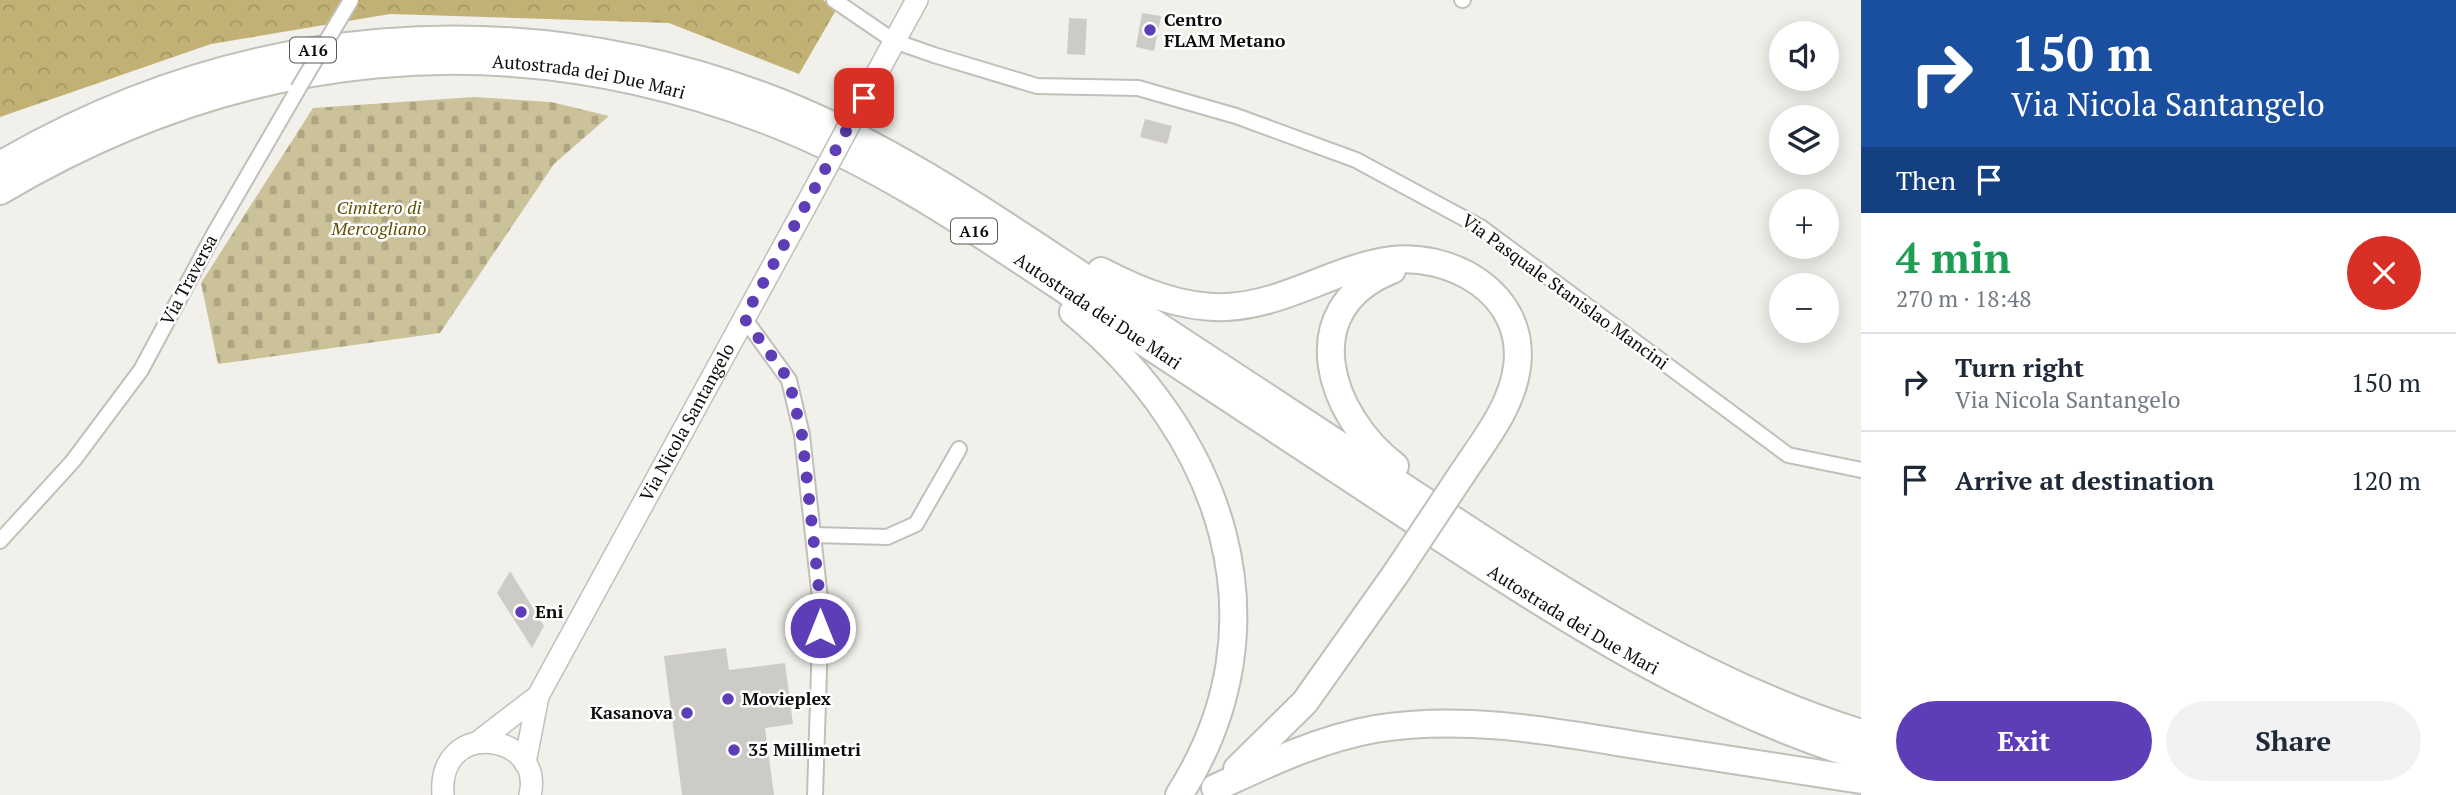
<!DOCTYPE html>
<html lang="en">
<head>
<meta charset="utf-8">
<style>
  :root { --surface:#fff; --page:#f2f2f3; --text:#1f2937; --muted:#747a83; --line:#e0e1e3; --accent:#5d3eb6 }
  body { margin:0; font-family:"PT Serif",serif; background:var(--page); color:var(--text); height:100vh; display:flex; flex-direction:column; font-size:26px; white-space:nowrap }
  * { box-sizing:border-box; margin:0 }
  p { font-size:23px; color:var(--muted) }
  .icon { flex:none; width:38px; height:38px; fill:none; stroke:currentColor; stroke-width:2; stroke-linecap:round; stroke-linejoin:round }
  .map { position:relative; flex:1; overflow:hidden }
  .side { display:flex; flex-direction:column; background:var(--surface); width:595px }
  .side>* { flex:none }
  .banner { background:#1a4fa0; color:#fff; overflow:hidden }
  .fabs { position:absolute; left:1769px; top:21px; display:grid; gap:14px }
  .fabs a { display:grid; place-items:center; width:70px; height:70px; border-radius:50%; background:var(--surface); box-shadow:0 4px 18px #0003; font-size:35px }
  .pin { position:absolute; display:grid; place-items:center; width:60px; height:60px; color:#fff; margin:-30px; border-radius:14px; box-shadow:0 4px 10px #0006 }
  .me { position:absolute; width:77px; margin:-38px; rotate:0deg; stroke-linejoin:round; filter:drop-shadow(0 0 5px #0008) }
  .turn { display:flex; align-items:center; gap:24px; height:147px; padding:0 35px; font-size:32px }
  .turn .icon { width:91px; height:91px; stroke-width:2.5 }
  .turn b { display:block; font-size:49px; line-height:60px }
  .then { display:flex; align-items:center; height:66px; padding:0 35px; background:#0003; gap:14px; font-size:26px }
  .round { display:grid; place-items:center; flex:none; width:74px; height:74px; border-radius:37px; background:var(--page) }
  .summary { display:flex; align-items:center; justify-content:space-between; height:119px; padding:0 35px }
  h1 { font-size:42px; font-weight:700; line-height:52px; color:#1e9e55 }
  .action { display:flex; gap:14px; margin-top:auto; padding:14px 35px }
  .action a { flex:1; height:80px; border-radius:42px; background:var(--accent); color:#fff; font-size:28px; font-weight:700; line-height:80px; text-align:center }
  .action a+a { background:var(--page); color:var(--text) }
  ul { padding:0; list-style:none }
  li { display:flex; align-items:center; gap:21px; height:98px; padding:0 35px; border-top:2px solid var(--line) }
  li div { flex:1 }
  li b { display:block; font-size:26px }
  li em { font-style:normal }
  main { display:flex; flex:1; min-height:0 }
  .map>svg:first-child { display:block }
  .forest { fill:url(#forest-crowns) }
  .cemetery { fill:url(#cemetery-stones) }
  .building { fill:#cdcbc6 }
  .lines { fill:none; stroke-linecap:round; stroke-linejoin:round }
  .street-casing { stroke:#c0bfb9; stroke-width:18 }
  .secondary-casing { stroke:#c0bfb9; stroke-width:24 }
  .highway-casing { stroke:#c0bfb9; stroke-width:30 }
  .street { stroke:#fff; stroke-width:14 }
  .secondary { stroke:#fff; stroke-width:21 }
  .highway { stroke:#fff; stroke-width:26 }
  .street-bridge-casing { stroke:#c0bfb9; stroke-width:18; stroke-linecap:butt }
  .secondary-bridge-casing { stroke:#c0bfb9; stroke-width:24; stroke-linecap:butt }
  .highway-bridge-casing { stroke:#c0bfb9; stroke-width:30; stroke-linecap:butt }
  .street-bridge { stroke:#fff; stroke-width:14 }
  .secondary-bridge { stroke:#fff; stroke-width:21 }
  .highway-bridge { stroke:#fff; stroke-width:26 }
  .route { stroke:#5d3eb6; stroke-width:12; stroke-dasharray:0 21.6 }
  .poi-dot { fill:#5d3eb6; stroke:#fff; stroke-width:2.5 }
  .labels { text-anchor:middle; stroke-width:5; stroke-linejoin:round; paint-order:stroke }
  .shield { fill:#fff; stroke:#565654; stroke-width:2 }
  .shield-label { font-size:16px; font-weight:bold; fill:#0e0d0b }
  .poi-label { font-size:18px; font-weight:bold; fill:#0e0d0b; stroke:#fff; text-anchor:start }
  .street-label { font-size:18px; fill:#0e0d0b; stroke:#fff }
  .park-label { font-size:18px; font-style:italic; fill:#615002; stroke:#fff }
</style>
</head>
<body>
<main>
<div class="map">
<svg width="1861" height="795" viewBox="0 0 1861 795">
  <defs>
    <pattern id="forest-crowns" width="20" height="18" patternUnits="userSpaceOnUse" patternTransform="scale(1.75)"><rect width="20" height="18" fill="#c2b175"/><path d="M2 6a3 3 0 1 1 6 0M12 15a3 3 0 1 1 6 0" fill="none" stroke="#a69764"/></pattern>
    <pattern id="cemetery-stones" width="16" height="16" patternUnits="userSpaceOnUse" patternTransform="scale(1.75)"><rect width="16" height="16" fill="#ccc29a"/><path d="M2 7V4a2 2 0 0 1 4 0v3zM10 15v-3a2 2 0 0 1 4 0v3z" fill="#aea683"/></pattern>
  </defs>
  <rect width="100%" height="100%" fill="#f2f0ea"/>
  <polygon class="forest" points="0,0 823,0 836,10 799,74 669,23 390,14 211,44 0,117"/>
  <polygon class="cemetery" points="474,97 551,102 609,116 554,164 440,333 218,364 201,283 313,108"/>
  <g class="building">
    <polygon points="1142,13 1161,16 1154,51 1136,47"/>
    <polygon points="1069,18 1087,19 1085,55 1067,54"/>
    <polygon points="1145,119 1172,126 1167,144 1140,137"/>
    <polygon points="510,571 544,626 532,648 497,593"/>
    <polygon points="726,648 729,670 785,663 793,724 765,728 774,795 682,795 664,656"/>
  </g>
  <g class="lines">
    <defs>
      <g id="street">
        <polyline points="834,0 894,41 934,55 1037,86 1138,88 1236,116 1356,160 1482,228 1788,455 1861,470"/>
        <polyline points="1462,0 1463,0"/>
        <polyline points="744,318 789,380 802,435 821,608 815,795"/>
        <polyline points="814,535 887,537 916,524 959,449"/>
        <polyline points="0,541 73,461 141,370 214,234 298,89"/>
      </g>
      <g id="secondary">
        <polyline points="888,53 917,0"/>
        <polyline points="478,742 538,696"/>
        <path id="s1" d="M525,763L538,696L804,209"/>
        <path d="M443,795C437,717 545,733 530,795"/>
      </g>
      <g id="highway">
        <path d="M0,165C242,24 517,0 779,102C891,146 993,217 1093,283C1209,359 1325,435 1440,511C1574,599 1707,685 1861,733"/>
        <path id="s2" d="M0,191C241,48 504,20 768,121C881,164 984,236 1083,302C1199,378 1315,454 1430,531C1567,621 1704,708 1861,757"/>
        <path d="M1392,270C1293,309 1329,416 1395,466"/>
        <path d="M1101,271C1140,291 1182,309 1227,307C1284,304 1330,271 1385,261C1449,250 1527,293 1517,367C1512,407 1483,442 1462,474"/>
        <path d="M1073,312C1221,433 1289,623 1179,795"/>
        <polyline points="1237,769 1305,702 1397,572"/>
        <path d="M1215,788C1267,764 1319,739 1375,729C1461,715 1545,730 1629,744C1706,756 1784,768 1861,780"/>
      </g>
    </defs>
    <use href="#street" class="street-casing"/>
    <use href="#secondary" class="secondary-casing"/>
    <use href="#highway" class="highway-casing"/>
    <use href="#street" class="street"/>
    <use href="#secondary" class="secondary"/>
    <use href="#highway" class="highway"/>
    <defs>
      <polyline id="street-bridge" points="298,89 351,0"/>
      <polyline id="secondary-bridge" points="804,209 888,53"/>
      <polyline id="highway-bridge" points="1397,572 1462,474"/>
    </defs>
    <use href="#street-bridge" class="street-bridge-casing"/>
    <use href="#secondary-bridge" class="secondary-bridge-casing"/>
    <use href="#highway-bridge" class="highway-bridge-casing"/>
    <use href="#street-bridge" class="street-bridge"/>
    <use href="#secondary-bridge" class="secondary-bridge"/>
    <use href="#highway-bridge" class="highway-bridge"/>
  </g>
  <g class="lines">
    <polyline class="route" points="820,628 821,608 802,435 789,380 744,318 864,98"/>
  </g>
  <g class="poi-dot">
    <circle cx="1150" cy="30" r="7"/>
    <circle cx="521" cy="612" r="7"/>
    <circle cx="728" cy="699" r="7"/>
    <circle cx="687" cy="713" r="7"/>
    <circle cx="734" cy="750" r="7"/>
  </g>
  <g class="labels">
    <g class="shield">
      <rect x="290" y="37.5" width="46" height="25" rx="5"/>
      <rect x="951" y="218.5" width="46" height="25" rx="5"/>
    </g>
    <g class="shield-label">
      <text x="313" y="56">A16</text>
      <text x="974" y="237">A16</text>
    </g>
    <g class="poi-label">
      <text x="1164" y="26">Centro<tspan x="1164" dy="21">FLAM Metano</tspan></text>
      <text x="535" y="618">Eni</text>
      <text x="742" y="705">Movieplex</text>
      <text x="673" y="719" text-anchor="end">Kasanova</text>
      <text x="748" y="756">35 Millimetri</text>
    </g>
    <g class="street-label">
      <text dy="6" stroke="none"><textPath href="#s2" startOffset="614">Autostrada dei Due Mari</textPath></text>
      <text transform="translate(189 280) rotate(-62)" y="6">Via Traversa</text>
      <text transform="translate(1565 292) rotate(36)" y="6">Via Pasquale Stanislao Mancini</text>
      <text dy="6" stroke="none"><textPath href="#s2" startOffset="1181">Autostrada dei Due Mari</textPath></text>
      <text dy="6" stroke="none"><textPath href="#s1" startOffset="380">Via Nicola Santangelo</textPath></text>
      <text dy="6" stroke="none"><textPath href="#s2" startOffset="1748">Autostrada dei Due Mari</textPath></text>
    </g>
    <g class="park-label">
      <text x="379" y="214">Cimitero di<tspan x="379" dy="21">Mercogliano</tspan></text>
    </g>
  </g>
</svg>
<div class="fabs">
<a><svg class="icon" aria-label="sound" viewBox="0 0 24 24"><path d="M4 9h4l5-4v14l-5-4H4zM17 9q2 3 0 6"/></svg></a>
<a><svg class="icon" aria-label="layers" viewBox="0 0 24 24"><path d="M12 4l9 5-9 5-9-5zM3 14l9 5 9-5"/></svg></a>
<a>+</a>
<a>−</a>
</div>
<div class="pin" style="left:864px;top:98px;background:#d93025"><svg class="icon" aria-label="arrive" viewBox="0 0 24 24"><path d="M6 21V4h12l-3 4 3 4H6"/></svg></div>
<svg class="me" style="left:820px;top:628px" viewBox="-20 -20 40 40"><circle r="17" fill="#5d3eb6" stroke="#fff" stroke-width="3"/><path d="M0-11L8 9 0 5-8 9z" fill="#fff"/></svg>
</div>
<section class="side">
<div class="banner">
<div class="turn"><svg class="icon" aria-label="right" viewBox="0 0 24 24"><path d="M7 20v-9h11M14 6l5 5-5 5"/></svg><div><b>150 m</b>Via Nicola Santangelo</div></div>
<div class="then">Then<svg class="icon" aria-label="arrive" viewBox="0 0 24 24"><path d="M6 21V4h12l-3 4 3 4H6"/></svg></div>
</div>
<div class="summary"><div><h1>4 min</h1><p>270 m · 18:48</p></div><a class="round" style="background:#d93025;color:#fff"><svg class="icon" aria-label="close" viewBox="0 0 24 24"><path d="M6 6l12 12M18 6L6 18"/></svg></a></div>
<ul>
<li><svg class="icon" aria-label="right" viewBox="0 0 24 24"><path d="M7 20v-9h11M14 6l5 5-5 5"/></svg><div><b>Turn right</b><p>Via Nicola Santangelo</p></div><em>150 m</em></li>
<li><svg class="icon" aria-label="arrive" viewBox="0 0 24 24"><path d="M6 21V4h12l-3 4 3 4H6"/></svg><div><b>Arrive at destination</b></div><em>120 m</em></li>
</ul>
<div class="action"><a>Exit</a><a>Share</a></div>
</section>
</main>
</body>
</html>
